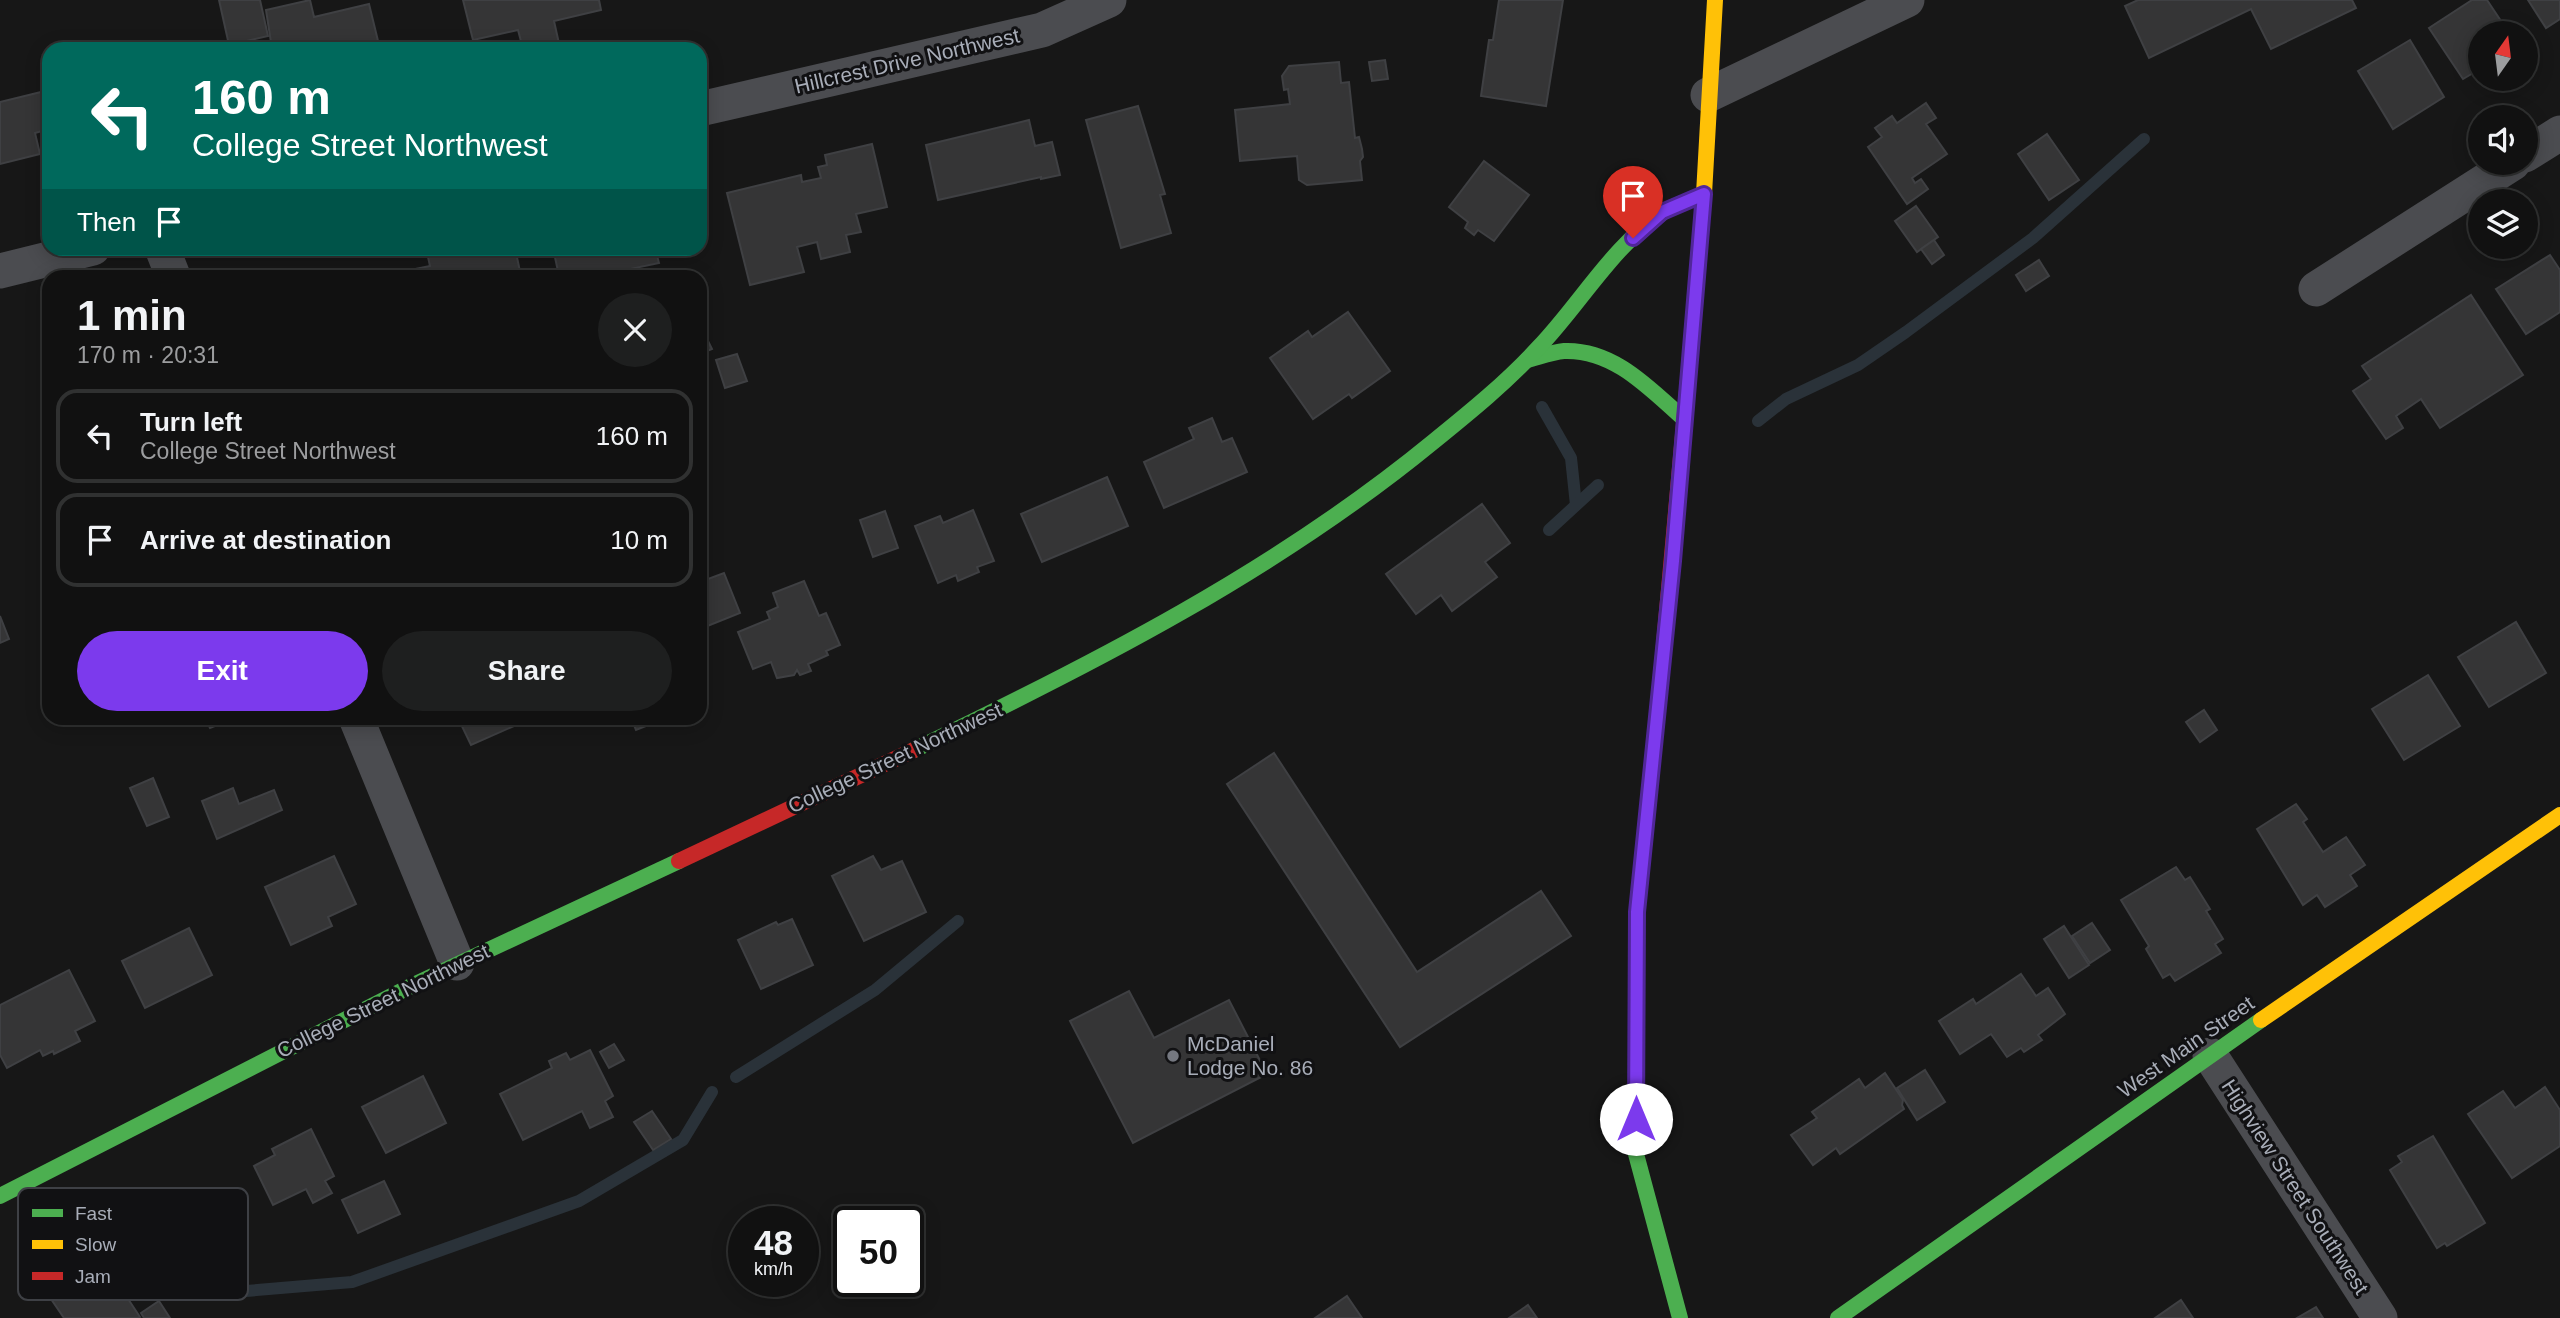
<!DOCTYPE html>
<html lang="en">
<head>
<meta charset="utf-8">
<style>
  :root { --surface:#111; --page:#1e1f1f; --text:#f1f3f6; --muted:#9c9d9f; --line:#303131; --accent:#7c3aed }
  body { margin:0; font-family:Helvetica,sans-serif; background:var(--page); color:var(--text); height:100vh; display:flex; flex-direction:column; font-size:26px; white-space:nowrap }
  * { box-sizing:border-box; margin:0 }
  p { font-size:23px; color:var(--muted) }
  .icon { flex:none; width:38px; height:38px; fill:none; stroke:currentColor; stroke-width:2; stroke-linecap:round; stroke-linejoin:round }
  .map { position:relative; flex:1; overflow:hidden }
  .details { position:absolute; left:42px; top:270px; width:665px; height:455px; display:flex; flex-direction:column; background:var(--surface); border-radius:21px; box-shadow:0 4px 18px #0003,0 0 0 2px var(--line) }
  .details>* { flex:none }
  .banner { position:absolute; left:42px; top:42px; width:665px; height:214px; border-radius:21px; box-shadow:0 4px 18px #0003,0 0 0 2px var(--line); background:#00695c; color:#fff; overflow:hidden }
  .needle { width:46px; rotate:14deg }
  .controls { position:absolute; left:2468px; top:21px; display:grid; gap:14px }
  .controls a { display:grid; place-items:center; width:70px; height:70px; border-radius:50%; background:var(--surface); box-shadow:0 4px 18px #0003,0 0 0 2px var(--line); font-size:35px }
  .speed { position:absolute; left:728px; top:1206px; display:flex; gap:14px; font-size:35px; font-weight:700; text-align:center }
  .speed>* { display:grid; place-content:center; width:91px; height:91px; border-radius:50%; background:var(--surface); box-shadow:0 4px 18px #0003,0 0 0 2px var(--line); line-height:1 }
  .speed small { font-size:18px; font-weight:400 }
  .speed .limit { border:4px solid #111; border-radius:10px; background:#fff; color:#111 }
  .pin { position:absolute; display:grid; place-items:center; width:60px; height:60px; color:#fff; margin:-72px -30px; border-radius:50% 50% 50% 0; rotate:-45deg; box-shadow:0 0 7px #0007 }
  .pin .icon { rotate:45deg }
  .me { position:absolute; width:77px; margin:-38px; rotate:0deg; stroke-linejoin:round; filter:drop-shadow(0 0 5px #0008) }
  .turn { display:flex; align-items:center; gap:24px; height:147px; padding:0 35px; font-size:32px }
  .turn .icon { width:91px; height:91px; stroke-width:2.5 }
  .turn b { display:block; font-size:49px; line-height:60px }
  .then { display:flex; align-items:center; height:66px; padding:0 35px; background:#0003; gap:14px; font-size:26px }
  .round { display:grid; place-items:center; flex:none; width:74px; height:74px; border-radius:37px; background:var(--page) }
  .headline { display:flex; align-items:center; justify-content:space-between; height:119px; padding:0 35px }
  h1 { font-size:42px; font-weight:800; line-height:52px }
  .action { display:flex; gap:14px; margin-top:auto; padding:14px 35px }
  .action a { flex:1; height:80px; border-radius:42px; background:var(--accent); color:#fff; font-size:28px; font-weight:800; line-height:80px; text-align:center }
  .action a+a { background:var(--page); color:var(--text) }
  ul { padding:0; list-style:none }
  li { display:flex; align-items:center; gap:21px; height:94px; margin:0 14px 10px; padding:0 21px; border:4px solid var(--line); border-radius:21px }
  li div { flex:1 }
  li b { display:block; font-size:26px }
  li em { font-style:normal }
  .map>svg:first-child { display:block }
  .lines { fill:none; stroke-linecap:round; stroke-linejoin:round }
  .stream { stroke:#2a3239; stroke-width:12 }
  .building { fill:#353536; stroke:#3f4043; stroke-width:2 }
  .street { stroke:#4b4c50; stroke-width:35 }
  .fast { stroke:#4caf50; stroke-width:16 }
  .slow { stroke:#ffc107; stroke-width:16 }
  .jam { stroke:#c62828; stroke-width:16 }
  .route-casing { stroke:#51269a; stroke-width:18 }
  .route { stroke:#7c3aed; stroke-width:12 }
  .poi-dot { fill:#757880; stroke:#111113; stroke-width:2.5 }
  .labels { text-anchor:middle; stroke-width:6; stroke-linejoin:round; paint-order:stroke }
  .street-label { font-size:21px; fill:#a8adb8; stroke:#111113 }
  .poi-label { font-size:21px; fill:#a8adb8; stroke:#111113; text-anchor:start }
  .key { fill:#111113; stroke:#3e4045; stroke-width:2 }
  .key-label { font-size:19px; fill:#a8adb8 }
</style>
</head>
<body>
<div class="map">
<svg width="2560" height="1318" viewBox="0 0 2560 1318">
  <rect width="100%" height="100%" fill="#171717"/>
  <g class="lines">
    <g class="stream">
      <polyline points="1542,407 1571,458 1576,505"/>
      <polyline points="1758,421 1786,399 1858,365 1906,332 2033,238 2144,139"/>
      <polyline points="1549,530 1598,485"/>
      <polyline points="736,1077 875,990 958,921"/>
      <polyline points="246,1291 352,1282 579,1201 683,1140 712,1092"/>
    </g>
  </g>
  <g class="building">
    <polygon points="219,0 260,0 268,36 229,45"/>
    <polygon points="310,0 314,17 369,4 380,49 272,49 266,10"/>
    <polygon points="463,0 599,0 601,10 554,21 560,48 523,49 518,30 473,40"/>
    <polygon points="1499,0 1563,0 1546,106 1481,96 1489,40 1493,40"/>
    <polygon points="2138,0 2352,0 2356,8 2271,49 2251,9 2149,58 2125,6"/>
    <polygon points="2472,0 2487,0 2509,33 2480,33 2480,69 2463,79 2429,28"/>
    <polygon points="2528,0 2560,0 2560,19 2546,28"/>
    <polygon points="2410,40 2444,97 2393,129 2358,71"/>
    <polygon points="1385,60 1388,79 1372,81 1369,62"/>
    <polygon points="1339,62 1341,83 1349,82 1355,138 1359,137 1362,149 1363,157 1360,161 1362,180 1307,185 1299,180 1297,156 1240,161 1235,110 1290,104 1288,89 1284,90 1282,76 1289,66"/>
    <polygon points="41,92 49,129 35,133 40,154 0,164 0,102"/>
    <polygon points="1926,103 1936,118 1926,124 1947,154 1912,178 1915,183 1921,179 1928,189 1907,204 1868,147 1882,137 1875,128 1892,116 1897,123"/>
    <polygon points="1138,106 1165,194 1160,195 1171,233 1121,248 1086,120"/>
    <polygon points="1029,120 1035,146 1052,142 1060,175 1041,179 1041,177 938,200 926,145"/>
    <polygon points="2047,134 2079,180 2049,200 2018,154"/>
    <polygon points="872,144 887,207 856,214 861,232 846,235 850,252 821,259 817,242 797,247 804,272 750,285 727,193 801,175 802,182 821,178 818,167 827,165 825,155"/>
    <polygon points="1484,161 1529,195 1494,241 1478,230 1474,235 1465,228 1468,222 1449,207"/>
    <polygon points="1916,206 1938,237 1917,252 1895,221"/>
    <polygon points="1934,240 1944,255 1932,264 1921,249"/>
    <polygon points="466,248 515,248 521,276 411,276 410,270 430,266 428,257"/>
    <polygon points="553,248 655,248 659,263 597,276 559,276"/>
    <polygon points="2550,255 2560,270 2560,312 2526,334 2496,289"/>
    <polygon points="2039,260 2049,276 2026,291 2016,275"/>
    <polygon points="2471,295 2523,375 2440,428 2421,399 2396,416 2403,428 2386,439 2353,391 2371,379 2362,366"/>
    <polygon points="1348,312 1390,371 1352,398 1349,394 1313,419 1270,358 1308,331 1312,337"/>
    <polygon points="706,337 712,349 700,354 700,340"/>
    <polygon points="49,346 49,370 44,347"/>
    <polygon points="737,354 747,381 725,388 716,360"/>
    <polygon points="1212,418 1222,442 1232,438 1247,472 1164,508 1144,462 1194,439 1189,428"/>
    <polygon points="1107,477 1128,526 1042,562 1021,514"/>
    <polygon points="1482,504 1510,543 1485,562 1497,577 1452,611 1441,595 1416,614 1386,574"/>
    <polygon points="973,510 994,561 977,567 979,572 958,581 956,575 938,583 915,526 940,516 943,523"/>
    <polygon points="885,511 898,548 873,557 860,520"/>
    <polygon points="724,573 740,613 700,629 700,582"/>
    <polygon points="804,581 819,616 826,613 840,645 826,651 828,655 808,664 811,671 800,675 797,670 794,675 777,678 771,662 753,669 738,632 770,619 767,612 778,607 773,593"/>
    <polygon points="0,616 9,639 0,643"/>
    <polygon points="2516,622 2546,673 2489,707 2458,657"/>
    <polygon points="2428,675 2460,726 2404,760 2372,709"/>
    <polygon points="2204,710 2217,730 2200,742 2186,722"/>
    <polygon points="205,718 235,718 210,728"/>
    <polygon points="458,718 532,718 471,745"/>
    <polygon points="631,718 666,718 636,730"/>
    <polygon points="1274,753 1417,972 1541,891 1571,936 1400,1047 1227,784"/>
    <polygon points="153,778 169,817 147,826 130,788"/>
    <polygon points="233,788 239,804 274,790 282,810 217,839 202,801"/>
    <polygon points="2296,804 2307,819 2303,822 2323,852 2346,837 2365,865 2350,875 2357,886 2325,907 2317,895 2303,905 2257,829"/>
    <polygon points="334,856 356,904 328,917 332,926 291,945 265,887"/>
    <polygon points="873,856 881,870 902,861 926,912 864,941 832,876"/>
    <polygon points="2176,867 2185,880 2190,877 2210,909 2206,911 2223,939 2215,944 2221,953 2175,981 2170,974 2163,978 2146,949 2149,946 2121,900"/>
    <polygon points="792,919 813,965 761,989 738,940 776,922 778,925"/>
    <polygon points="2092,923 2110,950 2090,963 2072,936"/>
    <polygon points="2064,926 2089,965 2069,978 2044,939"/>
    <polygon points="189,928 212,975 145,1008 122,961"/>
    <polygon points="69,970 95,1021 75,1031 80,1041 54,1054 53,1051 43,1056 40,1050 7,1068 0,1055 0,1005"/>
    <polygon points="2021,974 2036,996 2048,988 2065,1014 2038,1035 2042,1040 2024,1052 2021,1048 2007,1057 1991,1034 1960,1054 1939,1021 1973,999 1976,1004"/>
    <polygon points="1129,991 1154,1038 1229,1000 1267,1074 1133,1143 1070,1021"/>
    <polygon points="614,1044 624,1060 609,1068 600,1052"/>
    <polygon points="590,1050 613,1096 605,1101 613,1117 590,1128 582,1111 523,1140 500,1094 552,1068 549,1061 566,1053 570,1060"/>
    <polygon points="1925,1070 1945,1102 1917,1120 1897,1088"/>
    <polygon points="1885,1073 1903,1100 1902,1105 1904,1109 1840,1154 1836,1148 1813,1165 1791,1135 1817,1118 1812,1112 1859,1079 1865,1088"/>
    <polygon points="423,1076 446,1123 386,1153 362,1107"/>
    <polygon points="2545,1087 2560,1110 2560,1146 2512,1178 2468,1114 2503,1091 2515,1108"/>
    <polygon points="652,1111 671,1139 653,1150 634,1122"/>
    <polygon points="311,1129 334,1176 325,1181 332,1193 313,1203 306,1189 273,1205 254,1166 275,1155 272,1149"/>
    <polygon points="2433,1136 2485,1223 2447,1246 2445,1243 2437,1248 2390,1170 2402,1162 2398,1156"/>
    <polygon points="384,1181 400,1214 358,1233 342,1200"/>
    <polygon points="90,1241 140,1317 138,1318 64,1318 36,1277"/>
    <polygon points="1347,1296 1362,1318 1315,1318"/>
    <polygon points="2181,1300 2193,1318 2155,1318"/>
    <polygon points="159,1301 170,1318 144,1318 141,1313"/>
    <polygon points="1528,1305 1537,1318 1509,1318"/>
    <polygon points="2316,1307 2323,1318 2297,1318"/>
  </g>
  <g class="lines">
    <g class="street">
      <polyline points="1708,95 1907,0"/>
      <polyline points="700,109 1042,30 1109,0"/>
      <polyline points="2525,155 2560,133"/>
      <polyline points="162,248 173,276"/>
      <polyline points="0,271 93,248"/>
      <polyline points="2316,289 2513,163"/>
      <polyline points="356,718 457,963"/>
      <polyline points="2210,1055 2380,1318"/>
    </g>
    <g class="fast">
      <path d="M1527,360C1539,357 1552,352 1564,351C1614,349 1650,389 1684,419"/>
      <polyline points="1662,666 1637,912 1636,1154 1680,1318"/>
      <path d="M914,750C1095,663 1277,570 1433,442C1470,412 1507,382 1539,347C1581,303 1613,245 1665,211C1677,204 1691,200 1704,194"/>
      <polyline points="0,1196 407,988 679,861"/>
      <polyline points="1838,1318 2261,1020"/>
    </g>
    <g class="slow">
      <polyline points="1694,313 1704,194 1715,0"/>
      <polyline points="2261,1020 2560,815"/>
    </g>
    <g class="jam">
      <polyline points="1662,666 1694,313"/>
      <polyline points="679,861 914,750"/>
    </g>
  </g>
  <g class="lines">
    <defs>
      <polyline id="route" points="1633,238 1662,212 1704,194 1673,561 1637,912 1636,1119"/>
    </defs>
    <use href="#route" class="route-casing"/>
    <use href="#route" class="route"/>
  </g>
  <circle class="poi-dot" cx="1173" cy="1056" r="7"/>
  <g class="labels">
    <g class="street-label">
      <text transform="translate(907 61) rotate(-13)" y="7">Hillcrest Drive Northwest</text>
      <text transform="translate(895 758) rotate(-25)" y="7">College Street Northwest</text>
      <text transform="translate(383 1001) rotate(-26)" y="7">College Street Northwest</text>
      <text transform="translate(2186 1047) rotate(-35)" y="7">West Main Street</text>
      <text transform="translate(2295 1187) rotate(57)" y="7">Highview Street Southwest</text>
    </g>
    <g class="poi-label">
      <text x="1187" y="1051">McDaniel<tspan x="1187" dy="24">Lodge No. 86</tspan></text>
    </g>
  </g>
  <rect x="18" y="1188" width="230" height="112" rx="10" class="key"/>
  <rect x="32" y="1209" width="31" height="8" fill="#4caf50"/>
  <rect x="32" y="1240" width="31" height="9" fill="#ffc107"/>
  <rect x="32" y="1272" width="31" height="8" fill="#c62828"/>
  <g class="key-label">
    <text x="75" y="1220">Fast</text>
    <text x="75" y="1251">Slow</text>
    <text x="75" y="1283">Jam</text>
  </g>
</svg>
<div class="controls">
<a><svg class="needle" viewBox="-14 -14 28 28"><path d="M0-13l5 13h-10z" fill="#e53935"/><path d="M0 13l5-13h-10z" fill="#9c9d9f"/></svg></a>
<a><svg class="icon" aria-label="sound" viewBox="0 0 24 24"><path d="M4 9h4l5-4v14l-5-4H4zM17 9q2 3 0 6"/></svg></a>
<a><svg class="icon" aria-label="layers" viewBox="0 0 24 24"><path d="M12 4l9 5-9 5-9-5zM3 14l9 5 9-5"/></svg></a>
</div>
<div class="speed"><div>48<small>km/h</small></div><div class="limit">50</div></div>
<div class="pin" style="left:1633px;top:238px;background:#d93025"><svg class="icon" aria-label="arrive" viewBox="0 0 24 24"><path d="M6 21V4h12l-3 4 3 4H6"/></svg></div>
<svg class="me" style="left:1636px;top:1119px" viewBox="-20 -20 40 40"><circle r="19" fill="#fff"/><path d="M0-13L10 11 0 6-10 11z" fill="#7c3aed"/></svg>
<div class="banner">
<div class="turn"><svg class="icon" aria-label="left" viewBox="0 0 24 24"><path d="M17 20v-9H6M10 6l-5 5 5 5"/></svg><div><b>160 m</b>College Street Northwest</div></div>
<div class="then">Then<svg class="icon" aria-label="arrive" viewBox="0 0 24 24"><path d="M6 21V4h12l-3 4 3 4H6"/></svg></div>
</div>
<section class="details">
<div class="headline"><div><h1>1 min</h1><p>170 m · 20:31</p></div><a class="round"><svg class="icon" aria-label="close" viewBox="0 0 24 24"><path d="M6 6l12 12M18 6L6 18"/></svg></a></div>
<ul>
<li><svg class="icon" aria-label="left" viewBox="0 0 24 24"><path d="M17 20v-9H6M10 6l-5 5 5 5"/></svg><div><b>Turn left</b><p>College Street Northwest</p></div><em>160 m</em></li>
<li><svg class="icon" aria-label="arrive" viewBox="0 0 24 24"><path d="M6 21V4h12l-3 4 3 4H6"/></svg><div><b>Arrive at destination</b></div><em>10 m</em></li>
</ul>
<div class="action"><a>Exit</a><a>Share</a></div>
</section>
</div>
</body>
</html>
